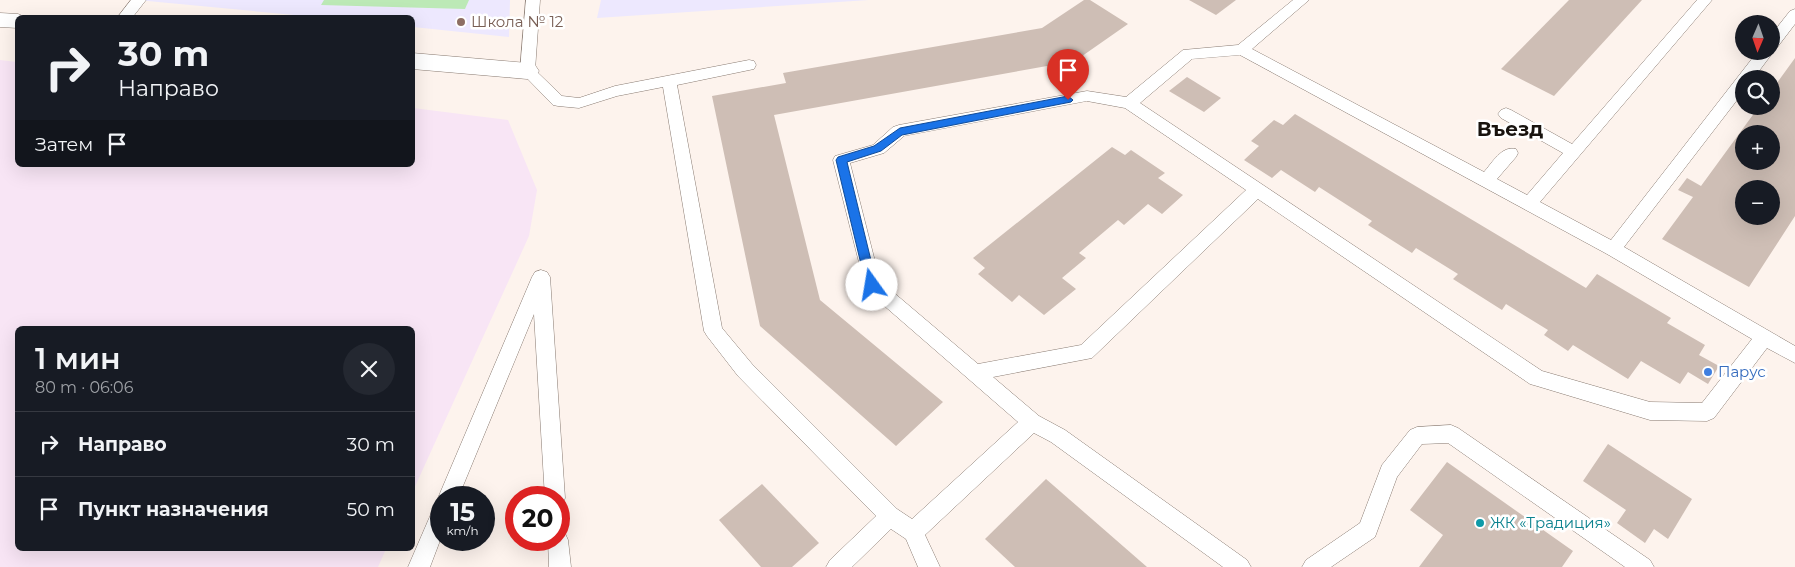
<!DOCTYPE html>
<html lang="ru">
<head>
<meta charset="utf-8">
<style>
  :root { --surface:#171b24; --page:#242831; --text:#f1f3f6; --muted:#9ea1a6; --line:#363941 }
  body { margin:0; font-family:Montserrat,sans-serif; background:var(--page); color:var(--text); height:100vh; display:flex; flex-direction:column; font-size:19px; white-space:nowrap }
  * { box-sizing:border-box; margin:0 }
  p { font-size:16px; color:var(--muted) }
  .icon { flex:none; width:28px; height:28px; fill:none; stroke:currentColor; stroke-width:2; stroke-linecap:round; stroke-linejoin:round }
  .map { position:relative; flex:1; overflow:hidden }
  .panel { position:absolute; left:15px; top:326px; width:400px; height:225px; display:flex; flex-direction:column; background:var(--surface); border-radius:8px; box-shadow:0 5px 20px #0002 }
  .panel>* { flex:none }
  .banner { position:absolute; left:15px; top:15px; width:400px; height:152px; border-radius:8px; box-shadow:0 5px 20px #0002; background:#171b24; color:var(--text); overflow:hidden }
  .needle { width:32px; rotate:182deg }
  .tools { position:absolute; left:1735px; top:15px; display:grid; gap:10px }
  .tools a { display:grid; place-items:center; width:45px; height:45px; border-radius:50%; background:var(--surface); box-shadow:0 5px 20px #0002; font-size:25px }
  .speed { position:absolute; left:430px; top:486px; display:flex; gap:10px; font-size:25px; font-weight:700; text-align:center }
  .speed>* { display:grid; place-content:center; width:65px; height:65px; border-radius:50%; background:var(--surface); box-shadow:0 5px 20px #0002; line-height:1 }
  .speed small { font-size:12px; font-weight:400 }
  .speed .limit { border:8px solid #d22; background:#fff; color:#111 }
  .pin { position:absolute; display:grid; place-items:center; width:42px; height:42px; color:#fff; margin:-51px -21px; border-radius:50% 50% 50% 0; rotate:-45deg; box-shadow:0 0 5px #0007 }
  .pin .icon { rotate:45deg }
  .me { position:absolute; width:55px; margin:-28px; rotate:347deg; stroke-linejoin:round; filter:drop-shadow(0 0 4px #0008) }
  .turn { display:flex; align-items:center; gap:18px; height:105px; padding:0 20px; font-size:22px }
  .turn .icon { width:65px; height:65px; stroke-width:2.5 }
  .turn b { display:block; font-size:35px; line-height:42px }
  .then { display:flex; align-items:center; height:48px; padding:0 20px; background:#0003; gap:10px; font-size:19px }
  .round { display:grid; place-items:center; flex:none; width:52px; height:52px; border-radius:26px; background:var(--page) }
  .summary { display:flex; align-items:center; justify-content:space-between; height:85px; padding:0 20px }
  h1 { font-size:30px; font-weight:600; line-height:38px }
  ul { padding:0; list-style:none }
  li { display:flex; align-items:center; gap:15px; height:65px; padding:0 20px; border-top:1px solid var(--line) }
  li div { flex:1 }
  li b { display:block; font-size:19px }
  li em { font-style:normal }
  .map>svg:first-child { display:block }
  .industrial { fill:#f8e5f5 }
  .education { fill:#ede8fe }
  .green { fill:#bce9b6 }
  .building { fill:#cebeb5; fill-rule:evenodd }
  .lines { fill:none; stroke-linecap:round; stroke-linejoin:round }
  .service-casing { stroke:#897b72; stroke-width:1 }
  .minor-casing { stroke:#897b72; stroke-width:1 }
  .service { fill:#fff; fill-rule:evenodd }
  .minor { fill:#fff; fill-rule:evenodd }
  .route { fill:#1a73e8; stroke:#114b97 }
  .education-dot { fill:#8d6e63; stroke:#fff; stroke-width:2 }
  .shop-dot { fill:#3f7fe0; stroke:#fff; stroke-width:2 }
  .culture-dot { fill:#0f9aa8; stroke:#fff; stroke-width:2 }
  .labels { text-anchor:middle; stroke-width:5; stroke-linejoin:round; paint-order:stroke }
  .education-label { font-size:15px; fill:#785e54; stroke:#fff; text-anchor:start }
  .shop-label { font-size:15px; fill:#366cbe; stroke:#fff; text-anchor:start }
  .culture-label { font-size:15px; fill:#0d838f; stroke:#fff; text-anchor:start }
  .district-label { font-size:20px; font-weight:bold; fill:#18130f; stroke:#fff }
</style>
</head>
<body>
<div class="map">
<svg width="1795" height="567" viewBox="0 0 1795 567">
  <rect width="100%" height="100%" fill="#fdf3ed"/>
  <polygon class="industrial" points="0,60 17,62 18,165 412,165 413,108 508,120 537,190 529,236 413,491 412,329 18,329 18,549 386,549 378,567 0,567"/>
  <g class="education">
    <polygon points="137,0 510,0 509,37 413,27 412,18 315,17"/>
    <polygon points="601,0 869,0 597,18"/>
  </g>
  <polygon class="green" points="324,0 469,0 465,9 321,5"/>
  <g class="building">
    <polygon points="1084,0 1090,0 1128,24 1075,61 774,115 820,300 943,402 896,446 760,326 712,96 786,83 783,73 1042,28"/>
    <polygon points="1189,0 1236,0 1216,15"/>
    <polygon points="1569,0 1642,0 1554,96 1501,69"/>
    <path d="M1795,58V216L1749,287L1662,239L1693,197L1678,190L1687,178L1701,186L1755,112L1741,105L1744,101V106H1771V91ZM1744,134H1771V161H1744ZM1744,189H1771V216H1744Z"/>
    <polygon points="1187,77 1221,98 1204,112 1169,91"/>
    <polygon points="1295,114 1586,288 1597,274 1671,318 1667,323 1705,345 1699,355 1719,366 1708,384 1688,372 1680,384 1641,361 1628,379 1573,345 1568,351 1544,335 1548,330 1506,304 1502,310 1453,279 1458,274 1416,248 1412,253 1368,225 1372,221 1319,187 1315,192 1281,170 1272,178 1244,160 1259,146 1251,141 1274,120 1283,125"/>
    <polygon points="1112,147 1125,155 1131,150 1165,173 1158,178 1183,195 1162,214 1148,204 1124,225 1118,220 1079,253 1086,258 1062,278 1076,289 1044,315 1019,295 1012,302 978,274 985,268 973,258"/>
    <polygon points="1608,444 1692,499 1668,539 1654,529 1645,543 1617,523 1626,510 1583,481"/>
    <polygon points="1447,462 1573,551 1562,567 1419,567 1443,535 1410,510"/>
    <polygon points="1046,479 1147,567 1015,567 985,539"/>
    <polygon points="762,484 819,543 792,567 761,567 719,520"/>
  </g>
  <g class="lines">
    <defs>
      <g id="service">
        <polygon points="131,0 146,0 132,18 117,18"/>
        <path d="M526,0H540L535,70L562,96L579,98L615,86L749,60L754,61L756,65L754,69L677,85L722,328L752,364L897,509L912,519L1018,422L866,290L833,160L835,156L873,145L893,127L899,125L1087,91L1126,97L1183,50L1238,45L1293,0H1309L1252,49L1484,172C1492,163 1502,145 1516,149L1518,153L1516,157L1497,179L1527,195L1563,153L1501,118L1498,114L1501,110L1506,108L1511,110L1572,144L1697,0H1712L1540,202L1611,240L1758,51H1771V35L1790,11L1795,9V24L1776,49L1772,50L1771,55L1753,79H1744V91L1624,247L1795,346V363L1767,348L1714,418L1707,421L1650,420L1537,386L1530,384L1258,199L1092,358L993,377L1039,416L1065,430L1247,560L1251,567H1223L1051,442L1034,433L925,535L940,567H918L906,539L891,529L852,567H826L830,560L876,516L738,376L707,336L704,331L663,87L617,96L579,108L558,106L553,105L520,71ZM1240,55L1607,254L1752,339L1702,403L1650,402L1542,371L1140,103L1192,59ZM1087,101L1125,108L1246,190L1081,345L978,364L880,281L850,163L884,153L904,136Z"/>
        <polygon points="541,270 547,272 550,277 565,498 562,505 559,506 559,498 545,498 534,314 458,498 441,498 441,538 430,567 408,567 434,507 441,504 438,498 532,277 535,272"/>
        <polygon points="1451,425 1458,428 1650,560 1654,567 1625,567 1448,443 1422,444 1397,477 1375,537 1331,567 1302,567 1306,560 1360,523 1382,465 1410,430 1417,427"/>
        <polygon points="559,530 565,533 568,540 571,567 549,567 548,540 559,540"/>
      </g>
      <g id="minor">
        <polygon points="0,13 18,14 27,18 18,18 18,28 0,27"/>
        <polygon points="412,53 527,63 535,65 539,71 535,77 527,79 412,69"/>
      </g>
    </defs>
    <use href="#service" class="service-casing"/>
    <use href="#minor" class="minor-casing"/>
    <use href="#service" class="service"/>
    <use href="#minor" class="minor"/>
  </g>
  <polygon class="route" points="1068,96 1073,100 1071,102 902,135 881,151 847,162 877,285 876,289 867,289 836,160 838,157 874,146 900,128"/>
  <circle class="education-dot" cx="461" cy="22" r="5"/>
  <circle class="shop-dot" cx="1708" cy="372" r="5"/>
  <circle class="culture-dot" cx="1480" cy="523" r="5"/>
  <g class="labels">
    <g class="education-label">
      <text x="471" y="27">Школа № 12</text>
    </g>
    <g class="shop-label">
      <text x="1718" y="377">Парус</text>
    </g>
    <g class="culture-label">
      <text x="1490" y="528">ЖК «Традиция»</text>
    </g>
    <g class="district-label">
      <text x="1510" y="136">Въезд</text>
    </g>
  </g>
</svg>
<div class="tools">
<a><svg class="needle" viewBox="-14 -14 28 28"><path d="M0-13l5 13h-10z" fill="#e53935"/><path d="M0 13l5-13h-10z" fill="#9ea1a6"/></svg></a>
<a><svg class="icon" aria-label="search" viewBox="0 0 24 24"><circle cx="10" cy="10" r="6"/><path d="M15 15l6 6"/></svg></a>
<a>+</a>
<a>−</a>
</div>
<div class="speed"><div>15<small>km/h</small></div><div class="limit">20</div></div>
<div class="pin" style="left:1068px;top:100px;background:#d93025"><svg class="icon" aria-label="arrive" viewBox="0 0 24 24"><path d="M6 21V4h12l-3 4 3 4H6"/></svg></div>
<svg class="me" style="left:872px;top:285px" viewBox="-20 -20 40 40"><circle r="19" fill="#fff"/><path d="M0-13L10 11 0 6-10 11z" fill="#1a73e8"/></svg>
<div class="banner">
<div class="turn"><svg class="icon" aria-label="right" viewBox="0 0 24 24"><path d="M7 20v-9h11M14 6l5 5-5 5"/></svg><div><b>30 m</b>Направо</div></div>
<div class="then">Затем<svg class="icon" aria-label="arrive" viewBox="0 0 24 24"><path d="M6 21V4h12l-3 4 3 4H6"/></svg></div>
</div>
<section class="panel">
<div class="summary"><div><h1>1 мин</h1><p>80 m · 06:06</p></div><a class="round"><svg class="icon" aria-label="close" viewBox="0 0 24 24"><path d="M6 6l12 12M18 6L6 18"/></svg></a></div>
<ul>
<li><svg class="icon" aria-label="right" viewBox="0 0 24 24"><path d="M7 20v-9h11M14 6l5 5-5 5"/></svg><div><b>Направо</b></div><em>30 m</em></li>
<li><svg class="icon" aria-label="arrive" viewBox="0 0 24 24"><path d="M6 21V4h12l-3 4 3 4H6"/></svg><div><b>Пункт назначения</b></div><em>50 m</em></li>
</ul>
</section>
</div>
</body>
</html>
